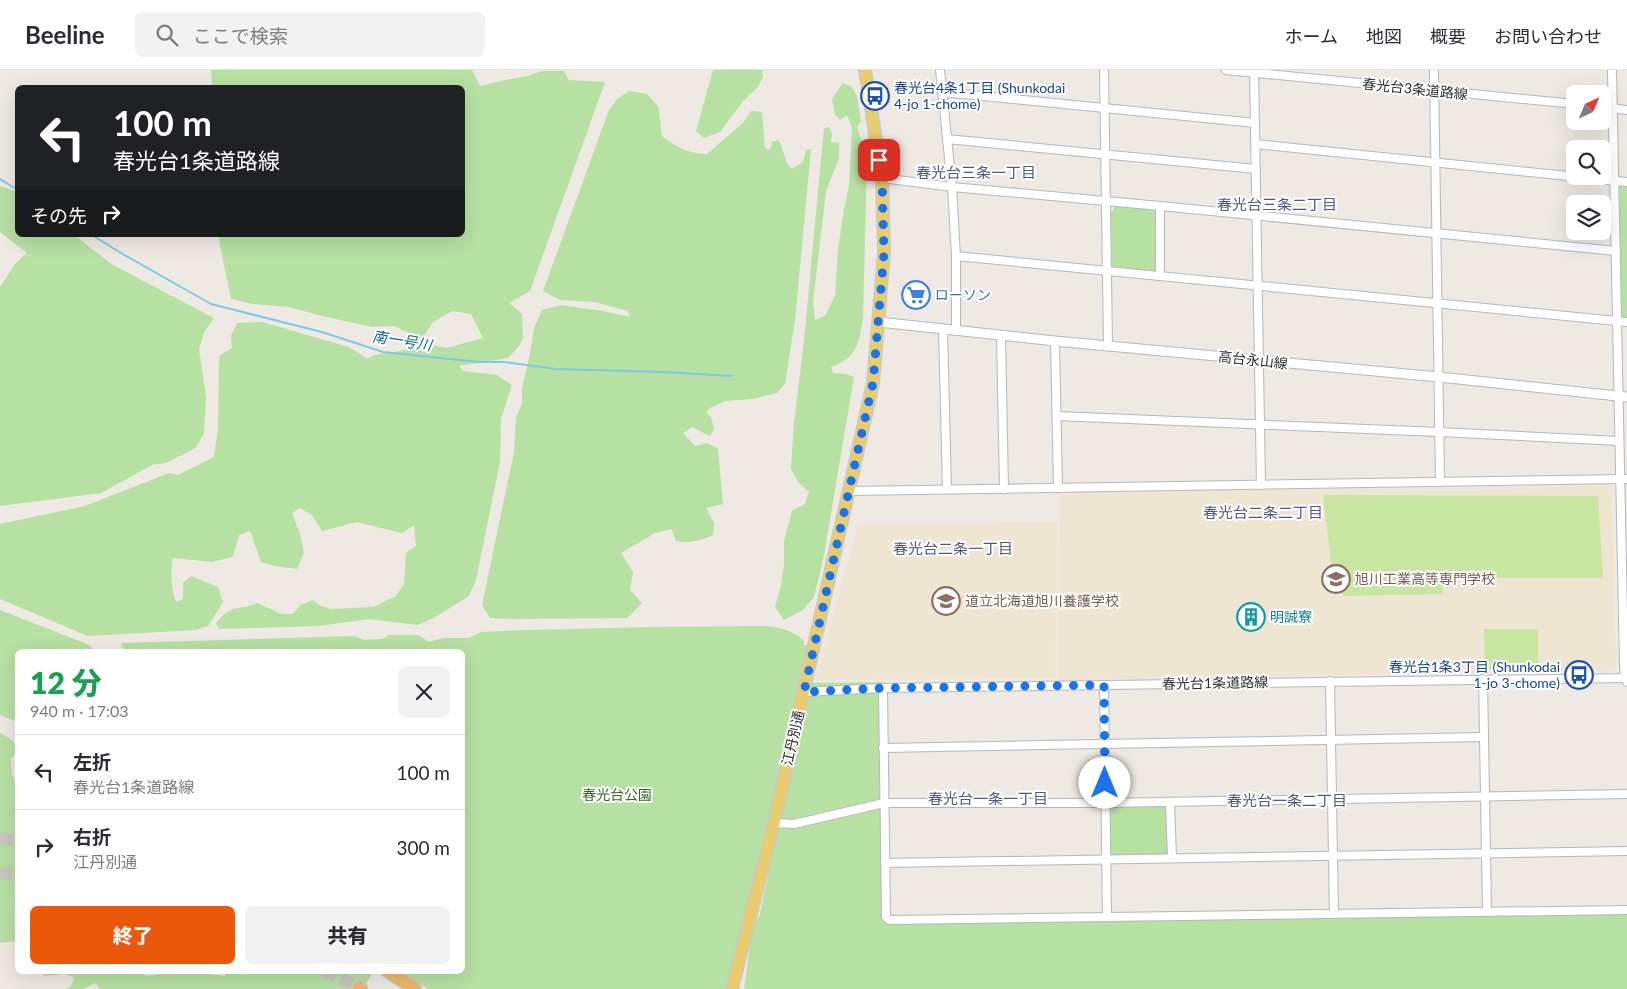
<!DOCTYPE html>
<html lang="ja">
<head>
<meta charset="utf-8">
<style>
  :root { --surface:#fff; --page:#f2f2f3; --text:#2b2b33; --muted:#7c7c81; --line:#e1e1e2; --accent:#ea580c }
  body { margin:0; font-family:Lato,"Noto Sans JP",sans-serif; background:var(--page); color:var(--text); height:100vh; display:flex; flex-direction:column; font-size:19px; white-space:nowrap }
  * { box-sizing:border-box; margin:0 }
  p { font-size:16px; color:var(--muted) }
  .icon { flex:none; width:28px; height:28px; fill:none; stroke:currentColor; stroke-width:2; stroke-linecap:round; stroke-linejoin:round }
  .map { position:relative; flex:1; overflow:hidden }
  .sheet { position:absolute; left:15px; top:579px; width:450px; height:325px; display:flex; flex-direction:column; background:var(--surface); border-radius:8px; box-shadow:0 5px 20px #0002 }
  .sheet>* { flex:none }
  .guide { position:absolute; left:15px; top:15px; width:450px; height:152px; border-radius:8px; box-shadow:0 5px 20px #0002; background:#202124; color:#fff; overflow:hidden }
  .needle { width:32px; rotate:44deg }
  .controls { position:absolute; left:1566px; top:15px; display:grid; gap:10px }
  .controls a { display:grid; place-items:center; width:45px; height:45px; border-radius:8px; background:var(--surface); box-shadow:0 5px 20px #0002; font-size:25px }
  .pin { position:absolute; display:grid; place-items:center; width:42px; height:42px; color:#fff; margin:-21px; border-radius:10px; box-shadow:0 2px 8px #0006 }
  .me { position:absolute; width:55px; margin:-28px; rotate:0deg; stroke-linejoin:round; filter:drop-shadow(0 0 4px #0008) }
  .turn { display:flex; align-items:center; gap:18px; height:105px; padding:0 15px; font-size:22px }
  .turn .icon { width:65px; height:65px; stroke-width:2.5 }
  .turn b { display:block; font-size:35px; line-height:42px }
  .then { display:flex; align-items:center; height:48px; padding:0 15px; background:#0003; gap:10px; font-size:19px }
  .round { display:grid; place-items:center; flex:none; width:52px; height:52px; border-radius:8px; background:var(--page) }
  .headline { display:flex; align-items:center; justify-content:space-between; height:85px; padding:0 15px }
  h1 { font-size:30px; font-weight:800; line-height:38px; color:#1e9e55 }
  .action { display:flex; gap:10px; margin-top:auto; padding:10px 15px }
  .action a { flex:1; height:58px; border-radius:8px; background:var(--accent); color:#fff; font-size:20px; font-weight:800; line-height:58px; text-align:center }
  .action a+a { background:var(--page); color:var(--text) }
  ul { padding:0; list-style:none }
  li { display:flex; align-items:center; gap:15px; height:75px; padding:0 15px; border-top:1px solid var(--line) }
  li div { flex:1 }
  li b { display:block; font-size:19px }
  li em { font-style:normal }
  header { display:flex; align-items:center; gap:30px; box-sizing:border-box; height:70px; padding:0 25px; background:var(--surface); border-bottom:1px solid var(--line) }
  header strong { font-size:24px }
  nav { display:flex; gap:28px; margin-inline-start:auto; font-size:18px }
  .search { width:350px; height:45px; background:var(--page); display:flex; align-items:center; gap:12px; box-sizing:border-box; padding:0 18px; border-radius:8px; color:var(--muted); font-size:19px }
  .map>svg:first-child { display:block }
  .education { fill:#eee5d3 }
  .green { fill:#b7e0a3 }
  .pitch { fill:#c8e6a0 }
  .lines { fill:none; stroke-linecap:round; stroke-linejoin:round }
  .stream { stroke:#7dcae7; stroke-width:2 }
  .trunk-tunnel { stroke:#c8c4be; stroke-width:12; stroke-dasharray:12 6; stroke-linecap:butt }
  .minor-casing { stroke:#b5b7c0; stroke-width:10 }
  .tertiary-casing { stroke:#b5b7c0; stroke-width:11 }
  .primary-casing { stroke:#c9c9c9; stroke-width:14 }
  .trunk-casing { stroke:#c9c9c9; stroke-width:15 }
  .minor { stroke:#fff; stroke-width:8 }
  .tertiary { stroke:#fff; stroke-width:9 }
  .primary { stroke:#e8cc6d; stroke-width:11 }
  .trunk { stroke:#eeb86a; stroke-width:12 }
  .route { stroke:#1a73e8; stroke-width:9; stroke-dasharray:0 16.2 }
  .labels { text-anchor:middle; stroke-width:4; stroke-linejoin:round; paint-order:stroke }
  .transit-label { font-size:14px; fill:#164399; stroke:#fff; text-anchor:start }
  .street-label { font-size:14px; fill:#2e2e2e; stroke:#fff }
  .shop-label { font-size:14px; fill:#366cbe; stroke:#fff; text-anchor:start }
  .education-label { font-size:14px; fill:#785e54; stroke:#fff; text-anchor:start }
  .culture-label { font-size:14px; fill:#0d838f; stroke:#fff; text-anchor:start }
  .park-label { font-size:14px; fill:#2f6821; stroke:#fff }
  .neighbourhood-label { font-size:15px; fill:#50587c; stroke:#fff }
  .water-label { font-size:15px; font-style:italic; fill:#176b98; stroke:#fff }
</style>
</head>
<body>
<header>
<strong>Beeline</strong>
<div class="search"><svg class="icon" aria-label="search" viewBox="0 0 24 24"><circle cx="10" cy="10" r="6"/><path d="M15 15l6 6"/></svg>ここで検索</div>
<nav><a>ホーム</a><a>地図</a><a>概要</a><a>お問い合わせ</a></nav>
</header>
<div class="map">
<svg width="1627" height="919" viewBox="0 0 1627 919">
  <rect width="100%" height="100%" fill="#eee9e2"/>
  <g class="education">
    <polygon points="1611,416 1616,596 1611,601 1058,610 1060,422"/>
    <polygon points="1057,452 1055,608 815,610 858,454"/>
  </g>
  <g class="green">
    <path d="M211,0H472L480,16L505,10L528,6L542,1H564L569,10L605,12L530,221L509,233L522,244L523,268L519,276L508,288L459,296L463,301L497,305L512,315L501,348L500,392L476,510L469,526L432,549L417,555L369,549L318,556L219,559L216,553C233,532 237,542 257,533L282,544H293L300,535L313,530L321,536L331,539L373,537L396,526L404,514L406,483L416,476L414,455L402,463L357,452L322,461L312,445L300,438L292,443L300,464L304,483L297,499L274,496L261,492L250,461L239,465L233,487L212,492L173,488C170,504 171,517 176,532L183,529V513L191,506L218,517L223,532L208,556L196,560L88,566L0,529V454L85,436L169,403L178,405L214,387L218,359L219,290L220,285L232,278L231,266L237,253L262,252L349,277L367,289L375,285L417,278L426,274L447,278L483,268L471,244L452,241L433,252L422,269L394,256L372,257L322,246L288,237L253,234L231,229L218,165H462V18L212,17Z"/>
    <polygon points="713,0 762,0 763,7 757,18 743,31 720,62 704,68 696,61"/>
    <path d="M843,13L852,17L857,26L861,51L857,57L867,85L863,248C859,273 857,288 831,297L833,303L846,304L854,307L824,485L814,527L803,540L784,550L775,537L781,515L784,495V471L792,441L805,434L809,422L798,412L791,399L794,352L804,271L824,58L829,57L832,64L831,72L839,73V88L826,121L813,232L815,250L825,246L835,226L838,180L843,145L849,115L852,57L847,45L840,50L835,45L832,29Z"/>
    <path d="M629,21L647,24L658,36L662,66C678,78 687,83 707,84L743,53L751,41L762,42L765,78L770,80L772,72L778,70C785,79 783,92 792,99L803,92L806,80L811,79L795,250L785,314L777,323L753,329L725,331L710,338L706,343L711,347L714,359L710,366L692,357L683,363L695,376L707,373L718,379L723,434L706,438L714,453L713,465C701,470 689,474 676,471L672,459L655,463L621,483L633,502L630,520L642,533L627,548L512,549L490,548L482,535L514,382L516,348L522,333V318L530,284L534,258L542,240L561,235L603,241L630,247L628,241L595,232L560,230L543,221L609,40L618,28Z"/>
    <polygon points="1619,113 1627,114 1627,249 1622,248"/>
    <polygon points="0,116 17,122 18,165 74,165 113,195 214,248 204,262 199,279 206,327 204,363 196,378 166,393 152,395 101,423 0,436 0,217 15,194 27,183 0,162"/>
    <polygon points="1116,136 1157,139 1156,202 1112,197 1111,143"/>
    <polygon points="0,540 87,574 95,581 18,581 17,652 0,645"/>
    <path d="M763,556C777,557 794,560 804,571V575L811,577L730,919H428L401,901H462V581H127L121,576L122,573L355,566L364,570L382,569L389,565H418L429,572L443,568H469L481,562L528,560L652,557Z"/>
    <polygon points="883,612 884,846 1334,839 1627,838 1627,919 744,919 754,848 759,848 809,613"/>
    <path d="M0,663C7,667 18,672 17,681L11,689L12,705L18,718L17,871L0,873Z"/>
    <polygon points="1170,732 1172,788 1106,789 1105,733"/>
    <polygon points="41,901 134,901 147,906 179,901 225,906 226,901 374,901 362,919 100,919 95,913 83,919 65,919 71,916 74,907 65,904 44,906"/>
  </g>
  <g class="pitch">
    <polygon points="1323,425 1598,426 1603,508 1442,508 1443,524 1345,526 1334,517"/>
    <polygon points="1484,559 1538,559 1538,599 1485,599"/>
  </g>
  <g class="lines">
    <g class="stream">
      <polyline points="0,109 18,120"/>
      <polyline points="92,165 121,183 211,234 322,262 383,282 479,292 504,292 556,299 663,302 732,306"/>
    </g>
    <g class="trunk-tunnel">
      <polyline points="0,769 18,770"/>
      <polyline points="0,803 18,804"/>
      <polyline points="325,901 359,918"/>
    </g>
    <defs>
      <g id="minor">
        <polyline points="940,0 952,117 956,186 956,261"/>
        <polyline points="1104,0 1108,275"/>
        <polyline points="1226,0 1575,34"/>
        <polyline points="1254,0 1261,415"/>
        <polyline points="1434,0 1440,412"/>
        <polyline points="1612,0 1624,596 1625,608 1627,612"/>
        <polyline points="942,22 1255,53"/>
        <polyline points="1602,37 1627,40"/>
        <polyline points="947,69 1256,99"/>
        <polyline points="1256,74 1627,112"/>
        <polyline points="882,108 952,117 1160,136 1616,181"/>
        <polyline points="956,186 1627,252"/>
        <polyline points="1160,206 1160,136"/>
        <polyline points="943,259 947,419"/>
        <polyline points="1001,265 1004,419"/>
        <polyline points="1055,271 1058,418"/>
        <polyline points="1057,346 1439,362 1619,371"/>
        <polyline points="849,421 1627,409"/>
        <polyline points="1483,609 1487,842"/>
        <polyline points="1330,611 1334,844"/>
        <polyline points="1104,615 1107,847"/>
        <polyline points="883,618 886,847 890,850 1627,840"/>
        <polyline points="804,622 883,618 1627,608"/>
        <polyline points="883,678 1484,667"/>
        <polyline points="1170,732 1172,788"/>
        <polyline points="774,753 794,754 884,733 1105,733 1627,724"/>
        <polyline points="885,793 1627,781"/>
      </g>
      <polyline id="tertiary" points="879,252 1055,271 1439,307 1627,327"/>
      <polyline id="primary" points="732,919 774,753 873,313 884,183 882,108 865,0"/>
      <g id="trunk">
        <polyline points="388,901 415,919"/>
        <polyline points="359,918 361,919"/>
      </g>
    </defs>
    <use href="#minor" class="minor-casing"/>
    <use href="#tertiary" class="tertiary-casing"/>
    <use href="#primary" class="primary-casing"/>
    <use href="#trunk" class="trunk-casing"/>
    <use href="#minor" class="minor"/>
    <use href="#tertiary" class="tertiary"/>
    <use href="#primary" class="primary"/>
    <use href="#trunk" class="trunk"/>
  </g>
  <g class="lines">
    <polyline class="route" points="879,90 882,108 884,183 873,313 804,622 883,618 1104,615 1105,713"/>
  </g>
  <defs>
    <symbol id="bus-ring" viewBox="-11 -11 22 22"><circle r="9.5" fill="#fff" stroke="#1a4fb4" stroke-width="1.5"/><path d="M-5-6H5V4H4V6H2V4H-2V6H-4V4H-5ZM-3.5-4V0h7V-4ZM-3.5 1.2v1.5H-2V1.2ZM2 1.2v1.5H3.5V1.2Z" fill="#1a4fb4"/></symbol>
    <symbol id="supermarket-ring" viewBox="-11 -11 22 22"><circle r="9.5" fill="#fff" stroke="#3f7fe0" stroke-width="1.5"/><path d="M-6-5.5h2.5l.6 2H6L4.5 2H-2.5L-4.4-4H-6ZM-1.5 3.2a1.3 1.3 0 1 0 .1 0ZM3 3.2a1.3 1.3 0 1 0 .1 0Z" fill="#3f7fe0"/></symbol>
    <symbol id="school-ring" viewBox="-11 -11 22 22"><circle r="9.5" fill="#fff" stroke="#8d6e63" stroke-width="1.5"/><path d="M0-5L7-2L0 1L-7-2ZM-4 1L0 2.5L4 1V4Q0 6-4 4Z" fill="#8d6e63"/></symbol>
    <symbol id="building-ring" viewBox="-11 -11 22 22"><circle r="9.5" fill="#fff" stroke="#0f9aa8" stroke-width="1.5"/><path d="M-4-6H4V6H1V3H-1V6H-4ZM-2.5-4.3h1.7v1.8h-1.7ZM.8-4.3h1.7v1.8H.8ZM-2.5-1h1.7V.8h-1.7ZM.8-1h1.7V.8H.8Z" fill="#0f9aa8"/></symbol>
  </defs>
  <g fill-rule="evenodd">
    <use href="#bus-ring" x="859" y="10" width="32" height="32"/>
    <use href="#supermarket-ring" x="900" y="209" width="32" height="32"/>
    <use href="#school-ring" x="1320" y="493" width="32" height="32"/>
    <use href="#school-ring" x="930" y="515" width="32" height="32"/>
    <use href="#building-ring" x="1235" y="531" width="32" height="32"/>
    <use href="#bus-ring" x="1563" y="589" width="32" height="32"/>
  </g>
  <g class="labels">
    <g class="transit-label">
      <text x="894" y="23">春光台4条1丁目 (Shunkodai<tspan x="894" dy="16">4-jo 1-chome)</tspan></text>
      <text x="1560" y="602" text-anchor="end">春光台1条3丁目 (Shunkodai<tspan x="1560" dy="16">1-jo 3-chome)</tspan></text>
    </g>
    <g class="street-label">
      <text transform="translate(1415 19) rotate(6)" y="5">春光台3条道路線</text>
      <text transform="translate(1253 290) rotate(6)" y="5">高台永山線</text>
      <text transform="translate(1215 613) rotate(-1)" y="5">春光台1条道路線</text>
      <text transform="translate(793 668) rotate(-77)" y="5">江丹別通</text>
    </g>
    <g class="shop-label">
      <text x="935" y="230">ローソン</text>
    </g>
    <g class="education-label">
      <text x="1355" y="514">旭川工業高等専門学校</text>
      <text x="965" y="536">道立北海道旭川養護学校</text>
    </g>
    <g class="culture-label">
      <text x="1270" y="552">明誠寮</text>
    </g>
    <g class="park-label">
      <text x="617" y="730">春光台公園</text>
    </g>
    <g class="neighbourhood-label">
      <text x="976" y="108">春光台三条一丁目</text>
      <text x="1277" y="140">春光台三条二丁目</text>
      <text x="1263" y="448">春光台二条二丁目</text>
      <text x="953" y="484">春光台二条一丁目</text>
      <text x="988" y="734">春光台一条一丁目</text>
      <text x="1287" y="736">春光台一条二丁目</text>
    </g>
    <g class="water-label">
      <text transform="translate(402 271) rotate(9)" y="5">南一号川</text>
    </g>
  </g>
</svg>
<div class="controls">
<a><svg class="needle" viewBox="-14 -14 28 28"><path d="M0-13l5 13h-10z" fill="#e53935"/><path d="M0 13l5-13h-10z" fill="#7c7c81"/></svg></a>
<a><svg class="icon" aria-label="search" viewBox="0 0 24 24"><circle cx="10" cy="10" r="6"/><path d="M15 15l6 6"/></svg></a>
<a><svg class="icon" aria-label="layers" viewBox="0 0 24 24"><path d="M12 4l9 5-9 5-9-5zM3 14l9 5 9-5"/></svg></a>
</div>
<div class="pin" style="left:879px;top:90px;background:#d93025"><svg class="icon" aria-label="arrive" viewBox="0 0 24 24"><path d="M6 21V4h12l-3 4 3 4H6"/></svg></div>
<svg class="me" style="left:1105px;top:713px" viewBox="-20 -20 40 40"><circle r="19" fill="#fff"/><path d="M0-13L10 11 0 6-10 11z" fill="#1a73e8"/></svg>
<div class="guide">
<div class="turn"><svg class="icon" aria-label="left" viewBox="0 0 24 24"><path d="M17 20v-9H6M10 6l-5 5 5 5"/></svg><div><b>100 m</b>春光台1条道路線</div></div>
<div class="then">その先<svg class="icon" aria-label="right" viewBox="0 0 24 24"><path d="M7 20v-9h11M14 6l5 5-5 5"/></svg></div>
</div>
<section class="sheet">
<div class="headline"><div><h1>12 分</h1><p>940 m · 17:03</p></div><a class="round"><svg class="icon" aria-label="close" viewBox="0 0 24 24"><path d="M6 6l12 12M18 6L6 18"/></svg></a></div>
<ul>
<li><svg class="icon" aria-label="left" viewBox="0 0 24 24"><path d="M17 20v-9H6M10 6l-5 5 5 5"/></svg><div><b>左折</b><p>春光台1条道路線</p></div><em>100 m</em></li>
<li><svg class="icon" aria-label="right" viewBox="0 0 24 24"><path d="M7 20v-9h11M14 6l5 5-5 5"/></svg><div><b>右折</b><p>江丹別通</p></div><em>300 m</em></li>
</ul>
<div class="action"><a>終了</a><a>共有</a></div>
</section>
</div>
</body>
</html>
